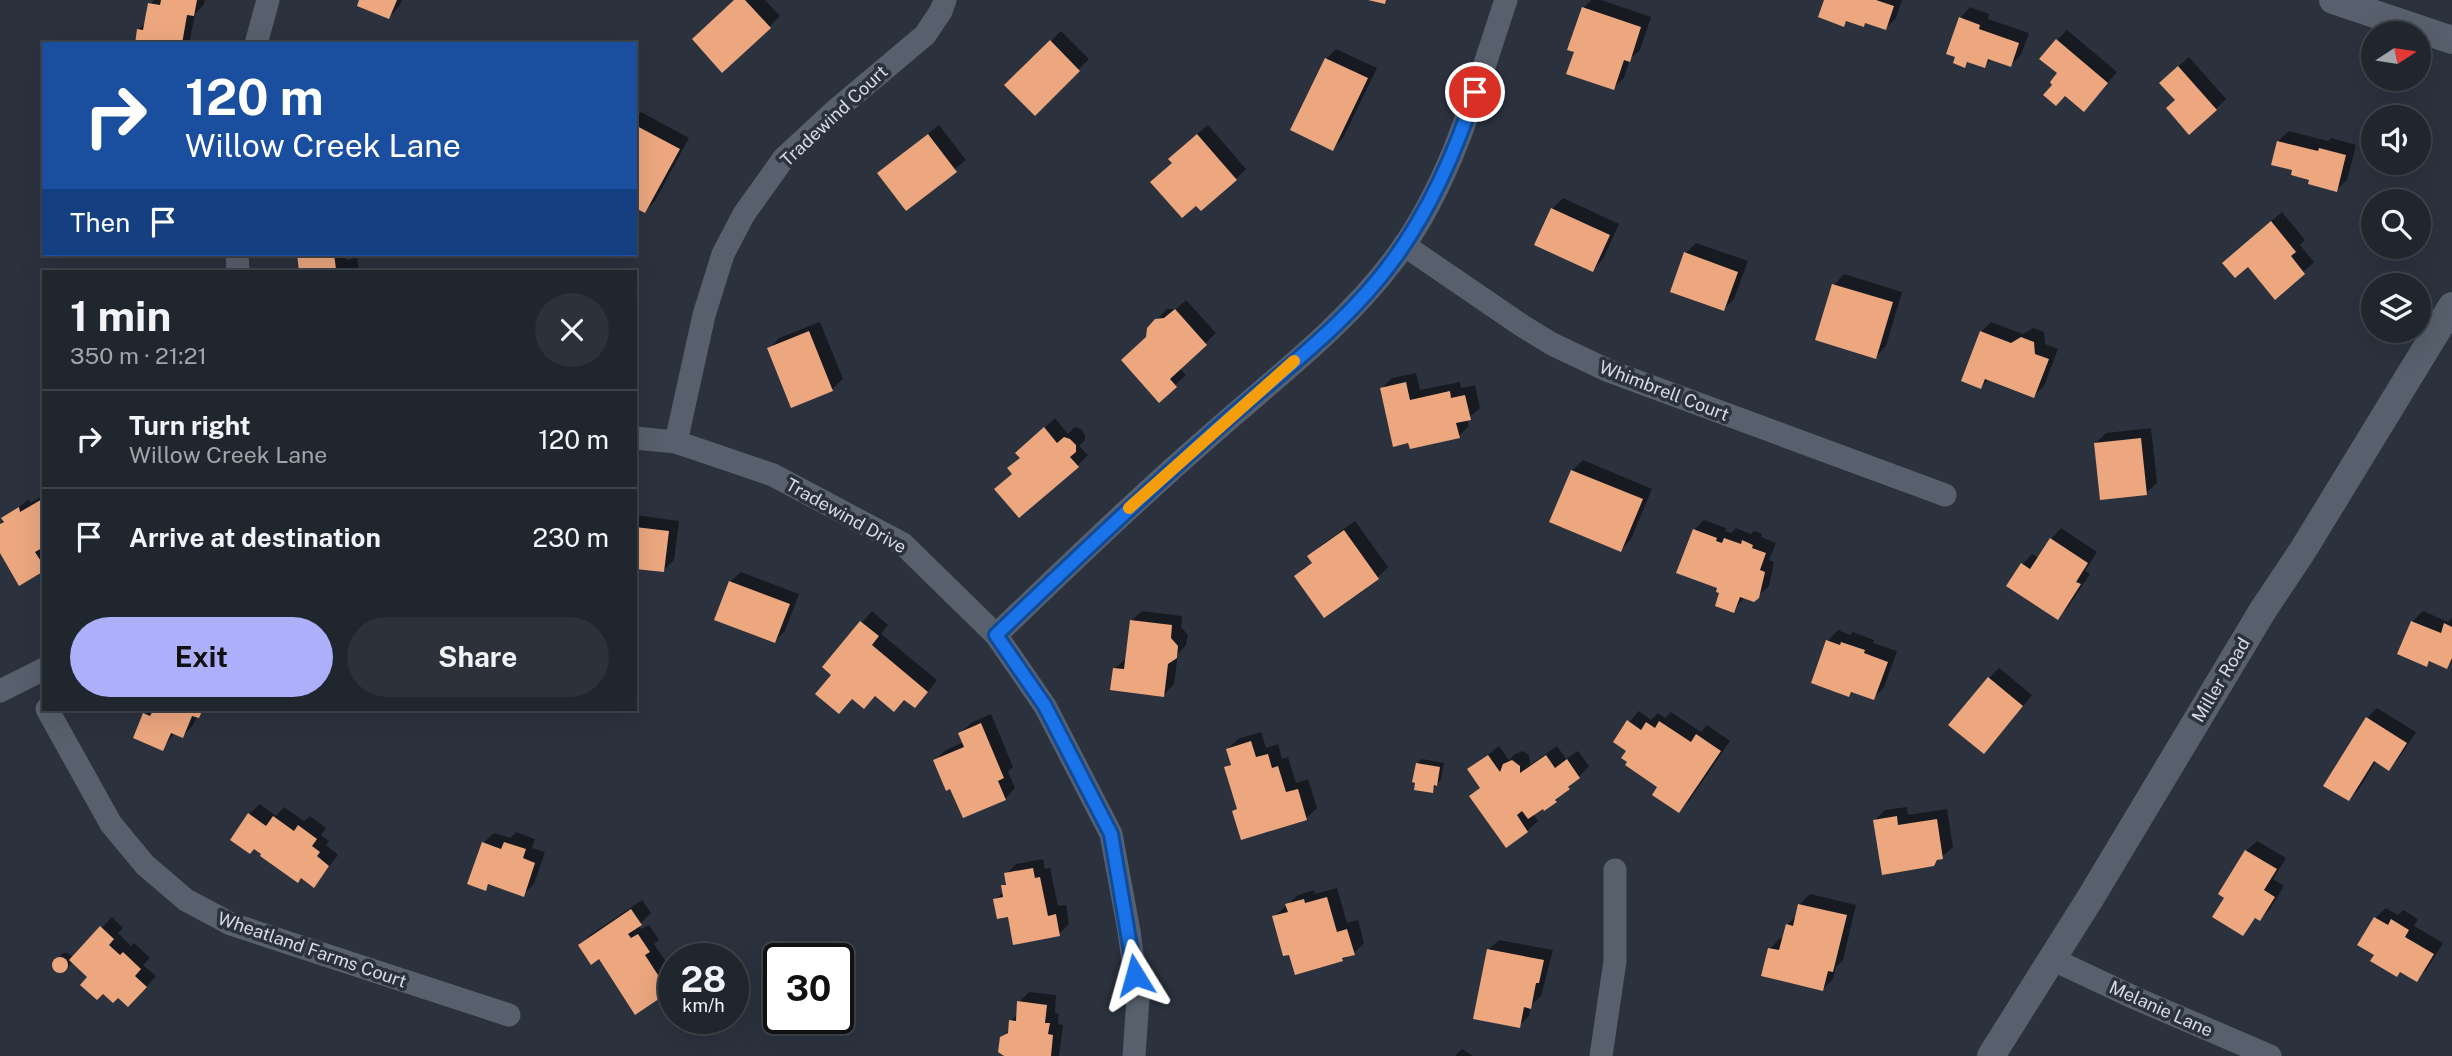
<!DOCTYPE html>
<html lang="en">
<head>
<meta charset="utf-8">
<style>
  :root { --surface:#20262e; --page:#2d323a; --text:#f1f3f6; --muted:#a2a5aa; --line:#3d434a; --accent:#adaffb }
  body { margin:0; font-family:"Public Sans",sans-serif; background:var(--page); color:var(--text); height:100vh; display:flex; flex-direction:column; font-size:26px; white-space:nowrap }
  * { box-sizing:border-box; margin:0 }
  p { font-size:23px; color:var(--muted) }
  .icon { flex:none; width:38px; height:38px; fill:none; stroke:currentColor; stroke-width:2; stroke-linecap:round; stroke-linejoin:round }
  .map { position:relative; flex:1; overflow:hidden }
  .drawer { position:absolute; left:42px; top:270px; width:595px; height:441px; display:flex; flex-direction:column; background:var(--surface); border-radius:0px; box-shadow:0 7px 28px #0002,0 0 0 2px var(--line) }
  .drawer>* { flex:none }
  .hud { position:absolute; left:42px; top:42px; width:595px; height:214px; border-radius:0px; box-shadow:0 7px 28px #0002,0 0 0 2px var(--line); background:#1a4fa0; color:#fff; overflow:hidden }
  .needle { width:46px; rotate:78deg }
  .fabs { position:absolute; left:2361px; top:21px; display:grid; gap:14px }
  .fabs a { display:grid; place-items:center; width:70px; height:70px; border-radius:50%; background:var(--surface); box-shadow:0 7px 28px #0002,0 0 0 2px var(--line); font-size:35px }
  .speed { position:absolute; left:658px; top:943px; display:flex; gap:14px; font-size:35px; font-weight:700; text-align:center }
  .speed>* { display:grid; place-content:center; width:91px; height:91px; border-radius:50%; background:var(--surface); box-shadow:0 7px 28px #0002,0 0 0 2px var(--line); line-height:1 }
  .speed small { font-size:18px; font-weight:400 }
  .speed .limit { border:4px solid #111; border-radius:10px; background:#fff; color:#111 }
  .pin { position:absolute; display:grid; place-items:center; width:60px; height:60px; color:#fff; margin:-30px; border:4px solid #fff; border-radius:50%; box-shadow:0 2px 7px #0007 }
  .me { position:absolute; width:77px; margin:-38px; rotate:352deg; stroke-linejoin:round; filter:drop-shadow(0 0 5px #0008) }
  .turn { display:flex; align-items:center; gap:24px; height:147px; padding:0 28px; font-size:32px }
  .turn .icon { width:91px; height:91px; stroke-width:2.5 }
  .turn b { display:block; font-size:49px; line-height:60px }
  .then { display:flex; align-items:center; height:66px; padding:0 28px; background:#0003; gap:14px; font-size:26px }
  .round { display:grid; place-items:center; flex:none; width:74px; height:74px; border-radius:37px; background:var(--page) }
  .headline { display:flex; align-items:center; justify-content:space-between; height:119px; padding:0 28px }
  h1 { font-size:42px; font-weight:700; line-height:52px }
  .action { display:flex; gap:14px; margin-top:auto; padding:14px 28px }
  .action a { flex:1; height:80px; border-radius:42px; background:var(--accent); color:#111; font-size:28px; font-weight:700; line-height:80px; text-align:center }
  .action a+a { background:var(--page); color:var(--text) }
  ul { padding:0; list-style:none }
  li { display:flex; align-items:center; gap:21px; height:98px; padding:0 28px; border-top:2px solid var(--line) }
  li div { flex:1 }
  li b { display:block; font-size:26px }
  li em { font-style:normal }
  .map>svg:first-child { display:block }
  .shadow { fill:#0007 }
  .building { fill:#eca77f }
  .lines { fill:none; stroke-linecap:round; stroke-linejoin:round }
  .minor { stroke:#58606d; stroke-width:23 }
  .tertiary { stroke:#58606d; stroke-width:28 }
  .route-casing { stroke:#114b97; stroke-width:18 }
  .route { stroke:#1a73e8; stroke-width:12 }
  .slow { stroke:#f59e0b; stroke-width:12 }
  .labels { text-anchor:middle; stroke-width:7; stroke-linejoin:round; paint-order:stroke }
  .street-label { font-size:18px; fill:#d6dbe3; stroke:#2b323e }
</style>
</head>
<body>
<div class="map">
<svg width="2452" height="1056" viewBox="0 0 2452 1056">
  <rect width="100%" height="100%" fill="#2b323e"/>
  <g class="shadow">
    <polygon points="154,0 205,0 204,4 195,14 189,44 136,44 139,29 147,22 150,4"/>
    <polygon points="361,0 402,0 399,7 389,17"/>
    <polygon points="736,0 765,0 780,16 769,27"/>
    <polygon points="1591,0 1601,0 1651,17 1640,50 1630,59 1624,78 1613,88 1576,51 1583,8"/>
    <polygon points="1826,0 1902,0 1896,18 1886,28 1867,22 1863,25 1848,20 1844,25"/>
    <polygon points="1970,7 1989,14 1988,19 2029,33 2021,55 2011,65 1992,58 1984,66 1969,61 1964,66 1960,18"/>
    <polygon points="2067,30 2117,72 2094,99 2059,73 2057,40"/>
    <polygon points="1061,31 1089,59 1035,113 1007,85"/>
    <polygon points="1336,49 1377,68 1343,138 1333,149 1326,59"/>
    <polygon points="2189,57 2226,99 2216,109 2177,100 2172,72"/>
    <polygon points="641,112 689,138 655,201 645,211 635,206 635,118"/>
    <polygon points="939,125 966,160 906,208 879,173"/>
    <polygon points="1208,125 1246,169 1236,179 1174,162 1181,148"/>
    <polygon points="2289,131 2328,141 2331,138 2356,145 2347,180 2336,190 2294,169 2278,141"/>
    <polygon points="1563,198 1619,224 1603,259 1593,270 1537,244 1552,209"/>
    <polygon points="2282,212 2305,240 2300,245 2314,262 2275,297 2248,265 2234,253"/>
    <polygon points="1696,243 1748,261 1734,299 1724,309 1686,253"/>
    <polygon points="299,254 345,254 346,260 357,258 359,271 301,271"/>
    <polygon points="1844,274 1902,292 1886,346 1876,357 1834,285"/>
    <polygon points="1186,300 1216,333 1179,368 1186,375 1159,400 1147,337 1148,329 1167,309 1176,309"/>
    <polygon points="820,322 843,379 832,389 769,349 779,338"/>
    <polygon points="1991,322 2023,334 2033,328 2044,332 2045,344 2058,349 2044,386 2034,396 1989,379 1981,387 1981,332"/>
    <polygon points="1416,373 1420,390 1460,382 1461,388 1475,385 1480,408 1467,419 1469,426 1459,436 1382,388 1392,378"/>
    <polygon points="1055,418 1068,434 1075,427 1081,429 1085,435 1085,440 1079,446 1088,455 1077,466 1014,473 1028,443"/>
    <polygon points="2151,428 2157,483 2146,493 2096,443 2106,433"/>
    <polygon points="1583,460 1652,489 1631,539 1621,550 1552,521 1572,471"/>
    <polygon points="44,495 44,569 0,549 0,525 4,519 29,499 30,503"/>
    <polygon points="635,515 679,521 674,560 663,571 635,567"/>
    <polygon points="1704,520 1726,528 1725,531 1731,533 1736,528 1751,534 1754,531 1762,534 1761,537 1776,543 1769,560 1774,562 1769,586 1754,600 1745,597 1733,611 1719,587 1694,530"/>
    <polygon points="1355,521 1388,567 1378,577 1325,616 1297,576 1305,567 1305,570 1320,559 1310,556 1320,546"/>
    <polygon points="2061,528 2097,552 2085,571 2090,574 2068,607 2058,618 2022,565 2032,554 2039,558 2051,539"/>
    <polygon points="741,572 799,594 785,631 775,641 730,582"/>
    <polygon points="872,611 888,625 881,634 937,680 925,696 905,698 876,694 833,674 824,667"/>
    <polygon points="1142,611 1182,616 1181,627 1188,635 1186,645 1178,654 1174,684 1164,695 1114,669 1127,658 1131,621"/>
    <polygon points="2423,611 2448,622 2452,618 2452,662 2447,666 2431,660 2427,665 2399,653 2412,622"/>
    <polygon points="1838,630 1850,635 1853,632 1874,640 1873,643 1897,651 1884,687 1874,698 1854,691 1849,695 1828,641"/>
    <polygon points="1999,668 2032,695 1994,742 1989,678"/>
    <polygon points="2377,708 2416,732 2399,758 2389,769 2376,761 2359,789 2349,799 2367,718"/>
    <polygon points="150,709 206,709 197,716 193,725 183,736 175,733 162,749 145,714"/>
    <polygon points="1639,711 1651,720 1658,713 1665,718 1671,712 1701,732 1707,725 1730,741 1689,801 1679,811 1628,750 1629,722"/>
    <polygon points="991,714 1013,767 1008,772 1015,788 1005,799 951,787 935,760 946,750 964,742 960,733 971,723"/>
    <polygon points="1261,732 1266,748 1278,744 1282,759 1288,757 1296,783 1308,779 1317,808 1306,818 1234,812 1238,808 1226,768 1232,762 1228,749 1238,739"/>
    <polygon points="1499,746 1509,760 1515,754 1523,751 1529,755 1530,765 1557,746 1566,759 1578,751 1589,766 1556,801 1533,814 1538,821 1527,831 1481,787 1469,770"/>
    <polygon points="1422,759 1444,763 1441,779 1432,791 1417,764"/>
    <polygon points="260,804 276,816 284,807 304,821 310,816 326,828 321,835 329,841 326,845 338,855 314,886 249,814"/>
    <polygon points="1907,807 1908,815 1947,809 1953,847 1933,865 1875,820 1885,810"/>
    <polygon points="516,832 535,839 532,848 545,852 534,884 523,895 490,883 485,889 483,843 494,833 510,838"/>
    <polygon points="2257,841 2286,858 2273,879 2284,886 2270,909 2260,919 2257,917 2243,934 2226,897 2246,851"/>
    <polygon points="1043,859 1045,869 1050,868 1058,906 1066,905 1069,924 1059,934 1009,915 995,900 1004,891 1003,886 1007,882 1006,874 1016,864"/>
    <polygon points="1337,888 1347,923 1358,920 1364,943 1354,953 1342,960 1274,917 1298,895 1314,890 1315,894"/>
    <polygon points="1810,894 1856,905 1843,960 1836,967 1833,979 1823,989 1770,949 1780,938 1784,939 1787,925 1797,915 1800,904"/>
    <polygon points="642,900 651,913 639,925 641,929 649,925 659,940 654,944 674,974 674,985 668,991 580,945 590,935"/>
    <polygon points="2386,908 2398,915 2403,910 2418,919 2414,926 2443,943 2427,969 2417,980 2375,918"/>
    <polygon points="112,917 123,928 118,933 131,946 134,943 150,958 143,965 156,976 139,995 90,977 73,961 64,971 58,972 54,968 54,962 63,953 68,953 74,958"/>
    <polygon points="1499,940 1553,950 1541,996 1531,1005 1529,1016 1519,1026 1488,950"/>
    <polygon points="1029,992 1056,995 1055,1013 1059,1014 1058,1024 1063,1025 1059,1056 1008,1056 1001,1038 1010,1029 1011,1021 1018,1013 1019,1002"/>
    <polygon points="1462,1049 1473,1056 1455,1056"/>
  </g>
  <g class="building">
    <polygon points="161,0 197,0 194,16 187,15 182,44 135,44 137,29 143,30 148,3 160,5"/>
    <polygon points="359,0 397,0 389,19 357,6"/>
    <polygon points="734,0 745,0 771,28 722,73 692,39"/>
    <polygon points="1368,0 1386,0 1385,4"/>
    <polygon points="1824,0 1876,0 1894,6 1886,30 1865,23 1864,27 1846,21 1844,27 1818,17"/>
    <polygon points="1582,7 1641,27 1630,62 1624,60 1614,90 1566,74 1574,52 1567,50"/>
    <polygon points="1959,17 1980,25 1979,29 2019,43 2011,67 1988,59 1985,68 1967,62 1965,68 1953,63 1955,57 1946,54"/>
    <polygon points="2056,39 2108,83 2084,112 2065,96 2056,106 2043,95 2052,85 2050,82 2057,73 2039,59"/>
    <polygon points="1050,40 1080,71 1035,116 1004,85"/>
    <polygon points="1325,58 1368,78 1333,151 1290,130"/>
    <polygon points="2178,66 2217,110 2189,135 2166,108 2175,100 2159,83"/>
    <polygon points="635,125 680,149 645,213 635,208"/>
    <polygon points="928,134 957,172 906,211 877,173"/>
    <polygon points="1197,134 1237,180 1201,211 1196,206 1182,218 1150,182 1172,163 1168,159"/>
    <polygon points="2277,141 2318,151 2319,148 2346,155 2337,192 2308,184 2309,180 2291,175 2292,170 2271,165"/>
    <polygon points="1551,208 1610,235 1593,272 1534,245"/>
    <polygon points="2271,221 2296,252 2291,256 2305,274 2275,300 2248,267 2235,278 2222,263"/>
    <polygon points="1684,252 1738,272 1724,311 1670,292"/>
    <polygon points="297,254 334,254 336,269 348,268 348,271 299,271"/>
    <polygon points="1832,284 1893,302 1876,359 1815,340"/>
    <polygon points="1175,309 1207,345 1170,379 1177,387 1159,403 1121,360 1146,337 1147,328 1155,319 1164,318"/>
    <polygon points="809,331 833,391 791,408 767,348"/>
    <polygon points="1980,331 2011,343 2021,337 2034,342 2035,354 2049,359 2034,398 1985,379 1981,389 1961,381"/>
    <polygon points="1406,382 1410,400 1450,391 1451,398 1465,395 1471,420 1456,423 1460,438 1410,449 1408,443 1393,447 1380,388"/>
    <polygon points="1044,427 1057,443 1064,437 1070,439 1076,445 1076,452 1070,457 1079,467 1019,518 994,489 1012,474 1007,468 1020,458 1015,453"/>
    <polygon points="2141,438 2147,495 2100,500 2094,443"/>
    <polygon points="1571,470 1643,499 1621,552 1549,522"/>
    <polygon points="44,498 44,547 35,552 44,566 44,571 19,586 0,553 0,524 4,522 1,518 19,507 20,512"/>
    <polygon points="635,527 669,531 664,572 635,569"/>
    <polygon points="1693,529 1717,538 1716,541 1722,543 1724,538 1741,544 1742,540 1753,545 1752,548 1766,553 1760,570 1765,572 1759,598 1754,602 1740,597 1734,613 1715,606 1719,593 1716,592 1717,588 1676,573"/>
    <polygon points="1344,530 1379,579 1324,618 1294,576 1312,563 1307,556"/>
    <polygon points="2050,538 2088,563 2076,582 2081,584 2058,620 2006,586 2021,563 2030,569"/>
    <polygon points="729,581 790,604 775,643 714,620"/>
    <polygon points="1130,620 1172,625 1171,638 1178,646 1177,658 1168,664 1164,697 1110,690 1113,668 1124,669"/>
    <polygon points="860,621 879,636 872,645 928,692 915,708 904,700 894,712 875,696 864,709 852,699 839,714 815,694 831,675 822,667"/>
    <polygon points="2411,621 2441,633 2444,623 2452,627 2452,658 2447,669 2429,661 2427,667 2397,654"/>
    <polygon points="1826,640 1840,645 1841,642 1865,650 1864,653 1888,662 1874,700 1851,692 1849,697 1811,683"/>
    <polygon points="1988,677 2023,706 1984,754 1948,725"/>
    <polygon points="154,709 203,709 199,718 192,716 183,738 171,733 163,751 133,738 143,713 150,716"/>
    <polygon points="2366,717 2407,743 2389,771 2374,761 2349,801 2323,786"/>
    <polygon points="1627,720 1641,730 1646,722 1655,728 1659,721 1691,742 1696,734 1721,751 1679,813 1652,795 1657,787 1625,765 1627,762 1621,758 1626,751 1613,742"/>
    <polygon points="981,723 1004,778 998,781 1006,800 963,818 950,789 946,791 933,760 964,747 958,733"/>
    <polygon points="1251,741 1256,757 1268,754 1272,768 1278,766 1286,792 1298,789 1307,820 1241,840 1232,811 1237,809 1224,767 1231,765 1226,749"/>
    <polygon points="1488,755 1500,772 1503,764 1512,760 1520,766 1520,773 1546,755 1555,768 1567,759 1580,778 1568,787 1570,789 1555,800 1557,802 1544,811 1543,809 1528,819 1522,811 1517,815 1528,832 1506,848 1469,796 1480,788 1467,769"/>
    <polygon points="1416,763 1440,767 1437,786 1434,785 1433,793 1414,790 1415,783 1412,782"/>
    <polygon points="248,813 266,826 273,816 294,831 298,825 317,839 312,846 320,852 317,856 329,866 314,888 301,878 298,883 260,856 261,854 254,849 250,854 230,840"/>
    <polygon points="1897,816 1898,825 1937,819 1943,859 1937,860 1934,866 1882,875 1873,820"/>
    <polygon points="482,842 501,849 504,842 526,849 523,858 535,863 524,897 488,884 486,891 467,884"/>
    <polygon points="2245,850 2277,869 2264,890 2275,897 2260,921 2255,918 2243,936 2212,917 2224,898 2218,894"/>
    <polygon points="1033,868 1035,878 1040,877 1048,916 1056,914 1060,936 1013,945 1008,917 997,919 993,899 1003,897 1001,885 1006,885 1004,873"/>
    <polygon points="1327,897 1337,932 1347,929 1355,955 1342,958 1343,961 1295,975 1289,955 1283,956 1272,916 1288,912 1285,904 1304,899 1305,903"/>
    <polygon points="1798,904 1847,915 1833,972 1828,971 1823,991 1761,976 1768,948 1779,950 1786,924 1793,926"/>
    <polygon points="631,909 642,925 628,934 631,938 638,934 650,952 645,955 669,992 635,1015 599,959 591,965 578,945"/>
    <polygon points="2374,917 2388,925 2391,919 2409,930 2405,937 2434,954 2417,982 2400,972 2397,977 2370,961 2374,955 2357,945"/>
    <polygon points="100,926 114,939 109,945 120,955 123,952 141,969 135,976 147,987 128,1007 118,998 113,1003 103,994 97,1000 80,985 87,977 69,960"/>
    <polygon points="1487,949 1544,960 1539,983 1536,983 1531,1009 1524,1007 1520,1028 1473,1019"/>
    <circle cx="60" cy="965" r="8"/>
    <polygon points="1017,1001 1047,1005 1045,1023 1050,1023 1048,1034 1053,1035 1051,1056 1004,1056 998,1052 1000,1037 1008,1033 1009,1020 1016,1021"/>
  </g>
  <g class="lines">
    <g class="minor">
      <polyline points="256,44 268,0"/>
      <polyline points="1404,245 1521,325 1552,344 1609,371 1945,495"/>
      <polyline points="237,254 238,271"/>
      <polyline points="635,438 676,442 773,475 903,544 996,635 1045,706 1111,834 1129,931 1138,998 1134,1056"/>
      <polyline points="676,442 704,315 723,254 744,214 784,158 837,109 925,35 941,11 945,0"/>
      <path d="M996,635C1067,567 1138,498 1213,433C1274,379 1343,327 1393,261C1451,185 1476,89 1506,0"/>
      <polyline points="0,691 44,669"/>
      <polyline points="47,709 111,824 145,865 186,900 231,924 509,1015"/>
      <polyline points="2052,959 2135,998 2270,1056"/>
      <polyline points="1601,1056 1615,961 1615,870"/>
    </g>
    <g class="tertiary">
      <polyline points="2333,0 2452,40"/>
      <polyline points="1991,1056 2091,897 2263,610 2303,550 2452,306"/>
    </g>
  </g>
  <g class="lines">
    <defs>
      <path id="route" d="M1135,975L1111,834L1045,706L996,635C1071,563 1147,491 1226,421C1283,370 1349,322 1394,259C1431,208 1456,151 1475,92"/>
    </defs>
    <use href="#route" class="route-casing"/>
    <use href="#route" class="route"/>
    <polyline class="slow" points="1129,508 1294,361"/>
  </g>
  <g class="labels">
    <g class="street-label">
      <text transform="translate(834 116) rotate(-43)" y="6">Tradewind Court</text>
      <text transform="translate(1664 391) rotate(21)" y="6">Whimbrell Court</text>
      <text transform="translate(846 516) rotate(29)" y="6">Tradewind Drive</text>
      <text transform="translate(2221 680) rotate(-59)" y="6">Miller Road</text>
      <text transform="translate(312 950) rotate(19)" y="6">Wheatland Farms Court</text>
      <text transform="translate(2161 1009) rotate(24)" y="6">Melanie Lane</text>
    </g>
  </g>
</svg>
<div class="fabs">
<a><svg class="needle" viewBox="-14 -14 28 28"><path d="M0-13l5 13h-10z" fill="#e53935"/><path d="M0 13l5-13h-10z" fill="#a2a5aa"/></svg></a>
<a><svg class="icon" aria-label="sound" viewBox="0 0 24 24"><path d="M4 9h4l5-4v14l-5-4H4zM17 9q2 3 0 6"/></svg></a>
<a><svg class="icon" aria-label="search" viewBox="0 0 24 24"><circle cx="10" cy="10" r="6"/><path d="M15 15l6 6"/></svg></a>
<a><svg class="icon" aria-label="layers" viewBox="0 0 24 24"><path d="M12 4l9 5-9 5-9-5zM3 14l9 5 9-5"/></svg></a>
</div>
<div class="speed"><div>28<small>km/h</small></div><div class="limit">30</div></div>
<div class="pin" style="left:1475px;top:92px;background:#d93025"><svg class="icon" aria-label="arrive" viewBox="0 0 24 24"><path d="M6 21V4h12l-3 4 3 4H6"/></svg></div>
<svg class="me" style="left:1135px;top:975px" viewBox="-20 -20 40 40"><path d="M0-17L14 15 0 8-14 15z" fill="#1a73e8" stroke="#fff" stroke-width="4"/></svg>
<div class="hud">
<div class="turn"><svg class="icon" aria-label="right" viewBox="0 0 24 24"><path d="M7 20v-9h11M14 6l5 5-5 5"/></svg><div><b>120 m</b>Willow Creek Lane</div></div>
<div class="then">Then<svg class="icon" aria-label="arrive" viewBox="0 0 24 24"><path d="M6 21V4h12l-3 4 3 4H6"/></svg></div>
</div>
<section class="drawer">
<div class="headline"><div><h1>1 min</h1><p>350 m · 21:21</p></div><a class="round"><svg class="icon" aria-label="close" viewBox="0 0 24 24"><path d="M6 6l12 12M18 6L6 18"/></svg></a></div>
<ul>
<li><svg class="icon" aria-label="right" viewBox="0 0 24 24"><path d="M7 20v-9h11M14 6l5 5-5 5"/></svg><div><b>Turn right</b><p>Willow Creek Lane</p></div><em>120 m</em></li>
<li><svg class="icon" aria-label="arrive" viewBox="0 0 24 24"><path d="M6 21V4h12l-3 4 3 4H6"/></svg><div><b>Arrive at destination</b></div><em>230 m</em></li>
</ul>
<div class="action"><a>Exit</a><a>Share</a></div>
</section>
</div>
</body>
</html>
